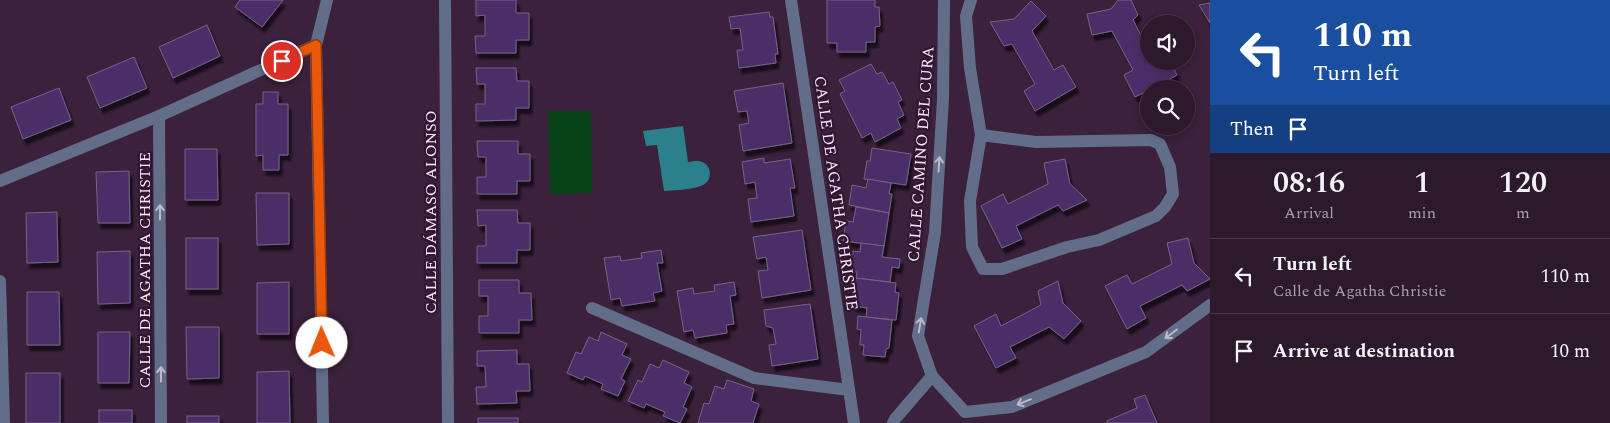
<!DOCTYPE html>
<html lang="en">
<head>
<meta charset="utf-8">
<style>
  :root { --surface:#2c192c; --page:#382638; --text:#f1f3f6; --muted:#a6a0a9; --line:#483848 }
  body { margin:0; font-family:Spectral,serif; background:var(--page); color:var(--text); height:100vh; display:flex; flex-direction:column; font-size:19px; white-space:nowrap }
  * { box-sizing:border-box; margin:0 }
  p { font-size:16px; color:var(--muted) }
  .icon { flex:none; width:28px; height:28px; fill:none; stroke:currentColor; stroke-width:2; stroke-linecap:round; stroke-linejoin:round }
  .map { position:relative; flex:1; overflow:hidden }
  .drawer { display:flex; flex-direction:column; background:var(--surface); width:400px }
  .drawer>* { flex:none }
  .guide { background:#1a4fa0; color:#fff; overflow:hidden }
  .fabs { position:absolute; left:1140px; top:15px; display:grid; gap:10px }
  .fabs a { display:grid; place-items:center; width:55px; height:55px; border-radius:50%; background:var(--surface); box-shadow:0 2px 8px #0003,0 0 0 1px var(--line); font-size:25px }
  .pin { position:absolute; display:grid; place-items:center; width:42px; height:42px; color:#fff; margin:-21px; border:2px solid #fff; border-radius:50%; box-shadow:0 1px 5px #0007 }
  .me { position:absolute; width:55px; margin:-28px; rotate:359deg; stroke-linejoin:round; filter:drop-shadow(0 0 4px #0008) }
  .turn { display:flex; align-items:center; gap:18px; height:105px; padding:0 20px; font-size:22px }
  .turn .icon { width:65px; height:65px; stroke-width:2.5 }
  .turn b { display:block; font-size:35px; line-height:42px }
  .then { display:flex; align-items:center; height:48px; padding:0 20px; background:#0003; gap:10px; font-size:19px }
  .eta { display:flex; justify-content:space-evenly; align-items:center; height:85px; text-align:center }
  .eta b { font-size:30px; font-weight:600; line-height:35px }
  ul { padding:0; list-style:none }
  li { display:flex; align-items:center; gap:15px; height:75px; padding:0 20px; border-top:1px solid var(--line) }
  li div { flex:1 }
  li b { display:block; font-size:19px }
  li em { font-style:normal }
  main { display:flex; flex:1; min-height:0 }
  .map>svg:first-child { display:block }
  .green { fill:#074317 }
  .water { fill:#2b808b }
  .building { fill:#4c2d67; stroke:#756387; filter:url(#shadow) }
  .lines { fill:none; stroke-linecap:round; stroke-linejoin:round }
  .street { stroke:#626e89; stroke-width:12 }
  .oneway { stroke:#beb8cd }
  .route-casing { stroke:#983908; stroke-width:12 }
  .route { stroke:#ea580c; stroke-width:9 }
  .labels { text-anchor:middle; stroke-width:4.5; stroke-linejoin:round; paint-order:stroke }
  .street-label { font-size:16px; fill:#fceafb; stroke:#311731 }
</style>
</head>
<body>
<main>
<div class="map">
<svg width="1210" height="423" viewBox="0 0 1210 423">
  <defs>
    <filter id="shadow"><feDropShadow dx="3" dy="5.5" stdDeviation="1" flood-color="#0009"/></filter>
  </defs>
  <rect width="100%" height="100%" fill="#3b213b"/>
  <polygon class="green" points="548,111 591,111 592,193 550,194"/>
  <path class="water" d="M683,126L688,162C694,161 699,160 704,163C712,167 712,181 703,185C692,190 676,190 664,191L657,145L646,146L643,131Z"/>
  <g class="building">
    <polygon points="240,0 283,0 262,27 235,7"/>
    <polygon points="476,0 516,0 516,13 529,13 529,40 516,40 516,53 476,53 475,36 485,36 485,15 476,16"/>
    <polygon points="827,0 875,0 875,7 879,7 880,26 875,27 875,42 866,42 866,52 837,52 837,43 827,43"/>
    <polygon points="1118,0 1131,0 1138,15 1133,20 1149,51 1149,61 1170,61 1177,75 1152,89 1149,89 1149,90 1135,97 1124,75 1133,70 1112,31 1092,35 1087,14 1111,9"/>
    <polygon points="1031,1 1046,16 1032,31 1054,70 1063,65 1076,87 1035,111 1024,91 1035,84 1012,44 1004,46 990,22 1014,19"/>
    <polygon points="1210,3 1210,23 1199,5"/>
    <polygon points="769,12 770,17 773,17 778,54 775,54 776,63 739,68 737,50 743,50 740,28 731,29 729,17"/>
    <polygon points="207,25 220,56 173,78 159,47"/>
    <polygon points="134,57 147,88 100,108 87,77"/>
    <polygon points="871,64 877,74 882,72 889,84 893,82 902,100 898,102 904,115 897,119 901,128 875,142 871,133 862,138 840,94 845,91 839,80"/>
    <polygon points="476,68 516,68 517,81 529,81 529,108 516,108 516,120 476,121 476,104 485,104 485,84 477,84"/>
    <polygon points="783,83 792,143 743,151 739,125 749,123 747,111 738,112 734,91"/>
    <polygon points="59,88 71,120 23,139 11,107"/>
    <polygon points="263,92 278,92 278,104 288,104 288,155 279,155 279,170 263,170 263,155 256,156 256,104 263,104"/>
    <polygon points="477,141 518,141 518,154 530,154 530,181 517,181 517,194 477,194 477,177 486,177 486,157 478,157"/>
    <polygon points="872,148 911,154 906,185 864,179 867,161 870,161"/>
    <polygon points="185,149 217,149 218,200 185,200"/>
    <polygon points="764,158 764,163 790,159 795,188 790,188 794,216 751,222 748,199 757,198 755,182 745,184 742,162"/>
    <polygon points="1065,159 1070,184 1087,200 1063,211 1058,205 1016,226 1022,239 1002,248 981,206 1003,194 1008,204 1048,184 1044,163"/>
    <polygon points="129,171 130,223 98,223 96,172"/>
    <polygon points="868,179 891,183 889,194 892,194 889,213 849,205 852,185 866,188"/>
    <polygon points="256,193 289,193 289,244 257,245"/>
    <polygon points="856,207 889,213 884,246 843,241 846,221 853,222"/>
    <polygon points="477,210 517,210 518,223 530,223 530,250 517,250 517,263 477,263 477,246 486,246 486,225 478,226"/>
    <polygon points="57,212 58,262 27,263 26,213"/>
    <polygon points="802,230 811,290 762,298 758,271 768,270 766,257 757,259 753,237"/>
    <rect x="186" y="238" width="32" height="51"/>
    <polygon points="1188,238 1194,263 1210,279 1187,291 1182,285 1140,306 1146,318 1127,329 1105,286 1127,275 1132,284 1172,264 1167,243"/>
    <polygon points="861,243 884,246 882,257 900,259 899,268 892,267 890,282 856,278 857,272 851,272 853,251 860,252"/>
    <polygon points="661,250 663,263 657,263 662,291 653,293 655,301 622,306 620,298 611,300 604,258 620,256 621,261 642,258 641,253"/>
    <polygon points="130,251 130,303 98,304 97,252"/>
    <polygon points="856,278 896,283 895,292 899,293 896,320 866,317 867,308 853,306"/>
    <polygon points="479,280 519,280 519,293 531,293 532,320 519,320 519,333 479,333 479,316 488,316 488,296 479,296"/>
    <polygon points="1058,281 1063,303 1081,321 1064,339 1049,327 1010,347 1016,358 996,368 974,326 996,314 1001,326 1041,305 1038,291"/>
    <polygon points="289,282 289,334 257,334 257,283"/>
    <polygon points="734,282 736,295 730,296 734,324 726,325 727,333 695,338 693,330 684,332 677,291 693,288 694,294 715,291 714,285"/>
    <polygon points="27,292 59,292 60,345 27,345"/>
    <polygon points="810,304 818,359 772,366 769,345 776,344 773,328 766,326 764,310"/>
    <polygon points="858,316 892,320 889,348 886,349 885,357 863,355 864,345 860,345 861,330 857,329"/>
    <polygon points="186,327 219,327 219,378 187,379"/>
    <polygon points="98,332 130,332 129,383 98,383"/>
    <polygon points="601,332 627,344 622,355 631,359 621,379 625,381 618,396 601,389 603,384 585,376 583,380 567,373 576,352 581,354 589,337 598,341"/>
    <polygon points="517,350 517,364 529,364 530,391 516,391 517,403 477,404 476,387 486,387 485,366 477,366 477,351"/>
    <polygon points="663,360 689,372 684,383 692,387 683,407 687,409 680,423 663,416 665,412 646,404 644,408 628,401 638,380 642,382 650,364 659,368"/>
    <polygon points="289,371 290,423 257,423 257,372"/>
    <rect x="26" y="373" width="34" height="50"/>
    <polygon points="727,380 754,389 751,401 759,404 753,423 698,423 704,403 709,404 715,386 724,389"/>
    <polygon points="1145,395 1157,423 1107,423 1107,421 1137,408 1134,399"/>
    <rect x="99" y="410" width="33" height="13"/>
    <rect x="187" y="416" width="32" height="7"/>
    <rect x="478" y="418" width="40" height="5"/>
  </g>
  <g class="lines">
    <g class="street">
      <polyline points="445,0 448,423"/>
      <polyline points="791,0 854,423"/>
      <polyline points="944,0 943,99 935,232 918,336 932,376 965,412 1012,407 1146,352 1210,305"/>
      <polyline points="971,0 966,16 970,68 981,135 970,201 972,247 983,269 1002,269 1067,247 1099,240 1156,216 1165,207 1173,194 1170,167 1160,144 1151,140 1036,142 981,135"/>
      <polyline points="159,116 161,423"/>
      <polyline points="0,181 159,116 316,45"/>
      <polyline points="0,281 4,423"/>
      <polyline points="592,308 754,378 849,390"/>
      <polyline points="323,423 316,45 327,0"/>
      <polyline points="893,423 895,419 932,376"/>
    </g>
  </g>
  <defs><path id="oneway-shaft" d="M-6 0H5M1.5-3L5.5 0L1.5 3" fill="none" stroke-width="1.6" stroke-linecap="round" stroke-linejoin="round" transform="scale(1.25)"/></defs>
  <g class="oneway">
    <use href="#oneway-shaft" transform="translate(939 164) rotate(-86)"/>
    <use href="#oneway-shaft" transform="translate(160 212) rotate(-90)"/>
    <use href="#oneway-shaft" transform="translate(920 325) rotate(-81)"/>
    <use href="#oneway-shaft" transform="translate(1171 334) rotate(143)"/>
    <use href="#oneway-shaft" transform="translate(161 374) rotate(-90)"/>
    <use href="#oneway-shaft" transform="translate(1024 402) rotate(158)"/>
  </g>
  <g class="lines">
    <defs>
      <polyline id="route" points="282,61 316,45 322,343"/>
    </defs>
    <use href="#route" class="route-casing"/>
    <use href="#route" class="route"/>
  </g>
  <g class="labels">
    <g class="street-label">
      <text transform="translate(920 154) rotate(-86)" y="6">CALLE CAMINO DEL CURA</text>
      <text transform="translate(837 193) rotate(82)" y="6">CALLE DE AGATHA CHRISTIE</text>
      <text transform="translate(430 212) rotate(-90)" y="6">CALLE DÁMASO ALONSO</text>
      <text transform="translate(144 270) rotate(-90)" y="6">CALLE DE AGATHA CHRISTIE</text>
    </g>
  </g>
</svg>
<div class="fabs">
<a><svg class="icon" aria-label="sound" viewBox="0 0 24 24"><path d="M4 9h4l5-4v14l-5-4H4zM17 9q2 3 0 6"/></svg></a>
<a><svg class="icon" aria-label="search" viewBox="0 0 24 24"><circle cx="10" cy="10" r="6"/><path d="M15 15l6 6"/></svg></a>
</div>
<div class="pin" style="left:282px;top:61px;background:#d93025"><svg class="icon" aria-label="arrive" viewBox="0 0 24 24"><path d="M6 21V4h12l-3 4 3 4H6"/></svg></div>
<svg class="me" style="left:322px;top:343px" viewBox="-20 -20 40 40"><circle r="19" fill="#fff"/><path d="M0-13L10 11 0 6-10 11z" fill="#ea580c"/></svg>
</div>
<section class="drawer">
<div class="guide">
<div class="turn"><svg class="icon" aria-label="left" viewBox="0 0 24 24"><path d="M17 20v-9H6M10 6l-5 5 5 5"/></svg><div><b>110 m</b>Turn left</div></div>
<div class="then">Then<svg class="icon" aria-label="arrive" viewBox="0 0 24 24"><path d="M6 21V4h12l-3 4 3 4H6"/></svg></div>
</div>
<div class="eta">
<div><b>08:16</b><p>Arrival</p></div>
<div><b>1</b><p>min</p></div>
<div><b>120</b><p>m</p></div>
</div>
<ul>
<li><svg class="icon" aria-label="left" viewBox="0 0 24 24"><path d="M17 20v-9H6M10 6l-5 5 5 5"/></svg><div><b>Turn left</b><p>Calle de Agatha Christie</p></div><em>110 m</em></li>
<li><svg class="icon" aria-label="arrive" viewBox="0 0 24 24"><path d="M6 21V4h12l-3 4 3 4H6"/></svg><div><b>Arrive at destination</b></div><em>10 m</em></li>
</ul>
</section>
</main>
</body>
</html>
